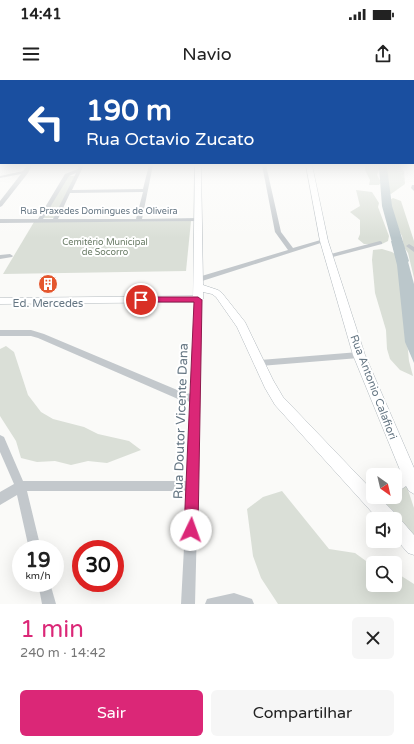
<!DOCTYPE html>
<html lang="pt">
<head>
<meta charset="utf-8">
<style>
  :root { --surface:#fff; --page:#f6f6f6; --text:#222; --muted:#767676; --accent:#db2777 }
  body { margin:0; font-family:"Varela Round",sans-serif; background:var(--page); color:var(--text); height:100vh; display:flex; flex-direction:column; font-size:15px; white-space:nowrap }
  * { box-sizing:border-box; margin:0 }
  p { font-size:13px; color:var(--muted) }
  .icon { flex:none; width:22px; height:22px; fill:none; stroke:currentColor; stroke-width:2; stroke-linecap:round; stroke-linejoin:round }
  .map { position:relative; height:524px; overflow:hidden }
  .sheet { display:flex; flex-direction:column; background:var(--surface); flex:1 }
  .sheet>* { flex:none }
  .hud { position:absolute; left:0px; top:0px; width:414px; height:84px; box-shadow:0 4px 16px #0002; background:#1a4fa0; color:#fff; overflow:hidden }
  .needle { width:26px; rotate:146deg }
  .buttons { position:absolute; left:366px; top:388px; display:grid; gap:8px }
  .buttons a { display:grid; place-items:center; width:36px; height:36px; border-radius:6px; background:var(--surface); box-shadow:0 4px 16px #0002; font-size:20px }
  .speed { position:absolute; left:12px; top:460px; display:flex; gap:8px; font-size:20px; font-weight:700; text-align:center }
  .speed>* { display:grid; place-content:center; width:52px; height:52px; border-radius:50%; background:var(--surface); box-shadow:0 4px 16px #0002; line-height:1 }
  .speed small { font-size:10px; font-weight:400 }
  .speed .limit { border:6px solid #d22; background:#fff; color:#111 }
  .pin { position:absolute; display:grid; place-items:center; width:34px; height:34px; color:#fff; margin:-17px; border:2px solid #fff; border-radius:50%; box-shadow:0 1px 4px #0007 }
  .me { position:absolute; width:44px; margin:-22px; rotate:3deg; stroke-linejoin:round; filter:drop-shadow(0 0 3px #0008) }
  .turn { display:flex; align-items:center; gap:14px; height:84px; padding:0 20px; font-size:18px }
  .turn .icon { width:52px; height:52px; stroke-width:2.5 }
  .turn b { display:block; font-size:28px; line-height:34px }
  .round { display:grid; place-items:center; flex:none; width:42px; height:42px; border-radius:6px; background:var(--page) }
  .headline { display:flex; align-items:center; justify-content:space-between; height:68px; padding:0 20px }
  h1 { font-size:24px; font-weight:600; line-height:30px; color:var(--accent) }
  .primary-button { display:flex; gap:8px; margin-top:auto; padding:8px 20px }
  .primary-button a { flex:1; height:46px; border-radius:6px; background:var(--accent); color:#fff; font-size:16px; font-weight:600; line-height:46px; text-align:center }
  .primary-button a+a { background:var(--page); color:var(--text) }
  .status { display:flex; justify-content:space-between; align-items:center; height:28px; padding:0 20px; background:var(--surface); direction:ltr }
  .status svg { height:11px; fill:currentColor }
  header { display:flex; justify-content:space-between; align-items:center; height:52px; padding:0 20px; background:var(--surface); font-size:18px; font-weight:600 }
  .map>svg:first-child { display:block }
  .green { fill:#dadfd7 }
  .water { fill:#bbc7cb }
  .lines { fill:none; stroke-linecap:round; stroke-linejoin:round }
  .river { fill:#bbc7cb; fill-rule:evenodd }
  .secondary-casing { stroke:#b3babf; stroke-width:1 }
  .street { fill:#c3c8cc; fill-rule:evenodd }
  .secondary { fill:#fff; fill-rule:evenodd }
  .route { fill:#db2777; stroke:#8e194d }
  .labels { text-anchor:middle; stroke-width:4; stroke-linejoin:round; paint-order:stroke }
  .far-street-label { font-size:9px; fill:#657683; stroke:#fff }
  .far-park-label { font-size:9px; fill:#687a64; stroke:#fff }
  .poi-label { font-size:11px; fill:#657683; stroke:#fff }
  .street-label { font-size:11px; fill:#657683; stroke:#fff }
  .near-street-label { font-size:13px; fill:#657683; stroke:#fff }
</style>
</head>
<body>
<div class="status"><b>14:41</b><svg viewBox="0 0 49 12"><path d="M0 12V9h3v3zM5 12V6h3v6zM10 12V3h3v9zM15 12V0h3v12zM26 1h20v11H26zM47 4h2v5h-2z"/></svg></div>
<header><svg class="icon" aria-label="menu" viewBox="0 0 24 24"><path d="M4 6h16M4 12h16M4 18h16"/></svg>Navio<svg class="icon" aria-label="share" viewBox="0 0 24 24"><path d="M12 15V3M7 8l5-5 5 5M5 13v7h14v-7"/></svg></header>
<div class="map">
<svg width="414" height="524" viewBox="0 0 414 524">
  <rect width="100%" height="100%" fill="#fafaf8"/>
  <g class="green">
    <polygon points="365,85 381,85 377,95 381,102 379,105 369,105 370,100 365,90"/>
    <polygon points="384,85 399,85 404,91 405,104 391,114 385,111 385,89"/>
    <polygon points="68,96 76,96 54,138 43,138"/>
    <polygon points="356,110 372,112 379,123 378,127 389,156 388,161 382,164 364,164 358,159 360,154 360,140 350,132 360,126"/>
    <polygon points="393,118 401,121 414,161 414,198 408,173 404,167 402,156 387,128 388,121"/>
    <polygon points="191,141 186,191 3,194 34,142"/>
    <polygon points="382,169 392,172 399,177 409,281 413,296 400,290 390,279 387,269 386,250 375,213 372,180 373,170"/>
    <polygon points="6,266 14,272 28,315 41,332 53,339 84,347 98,354 129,361 141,370 107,383 88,381 71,385 55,381 37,382 21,378 16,361 0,336 0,269"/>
    <polygon points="406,404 414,428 414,460 378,421 388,417 395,417 395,413"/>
    <polygon points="282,411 329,469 355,473 373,486 373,505 395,505 395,492 414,504 414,524 278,524 261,498 253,476 247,429 263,417"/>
  </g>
  <polygon class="water" points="391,161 403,163 414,204 414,283 405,262 397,185"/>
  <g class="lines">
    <polygon class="river" points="377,85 385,85 387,87 392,126 409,181 407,183 399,183 397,181 382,126 379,88"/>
    <defs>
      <g id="secondary">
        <polygon points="195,85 201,85 203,205 218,210 222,213 245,242 273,300 283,317 373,411 373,417 379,417 395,433 397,439 401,440 414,455 414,475 408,473 395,458 395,439 378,439 275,325 265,308 237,247 216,217 212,214 203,212 203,219 198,222 0,224 0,218 193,216"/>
        <polygon points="306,85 312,85 328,161 365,275 414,388 414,414 409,411 406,406 395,414 395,396 400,390 353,275 320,161"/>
      </g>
    </defs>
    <use href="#secondary" class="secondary-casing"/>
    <g class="street">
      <polygon points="28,85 32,85 28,93 2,126 0,127 0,121 21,94 0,98 0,96 23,91"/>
      <path d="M149,85H153L142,139L198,138L200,139V141L0,143V139H38L65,94L78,89L79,86L83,87L72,110L143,109ZM76,93L53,139H43L69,96ZM143,112L136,139H58L70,113Z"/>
      <polygon points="262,85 266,85 281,152 293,168 324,159 327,161 199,202 195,202 195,198 288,170 275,152"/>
      <polygon points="412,105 414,105 414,111 411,108"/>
      <polygon points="380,161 382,162 382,164 329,178 326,176 327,175"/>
      <polygon points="409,164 414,167 414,172 406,166"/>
      <polygon points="10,174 13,176 12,177 0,179 0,175"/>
      <polygon points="195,217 201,217 202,219 198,406 195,524 181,524 187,411 27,411 41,469 29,469 17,415 0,425 0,412 14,404 0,372 0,355 4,357 23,401 188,401 191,322 178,319 38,258 31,256 0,256 0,250 31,250 44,254 182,312 191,314"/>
      <polygon points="359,272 362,273 363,275 362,277 359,278 260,286 257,285 256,283 257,281 260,280"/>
      <polygon points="38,503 50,503 56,524 42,524"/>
      <polygon points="234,513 252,519 254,524 205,524 207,519"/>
    </g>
    <use href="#secondary" class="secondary"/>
  </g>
  <linearGradient id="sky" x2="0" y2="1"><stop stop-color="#96bcdc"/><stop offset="0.54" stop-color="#fdfdfc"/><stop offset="1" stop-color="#fdfdfc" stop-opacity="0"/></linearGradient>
  <rect width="414" height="158" fill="url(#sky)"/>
  <polygon class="route" points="141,217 198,217 202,220 198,450 196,455 191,457 186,455 184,450 194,222 138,222 137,220"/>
  <defs>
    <symbol id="building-disc" viewBox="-11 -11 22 22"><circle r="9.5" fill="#e4572e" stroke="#fff"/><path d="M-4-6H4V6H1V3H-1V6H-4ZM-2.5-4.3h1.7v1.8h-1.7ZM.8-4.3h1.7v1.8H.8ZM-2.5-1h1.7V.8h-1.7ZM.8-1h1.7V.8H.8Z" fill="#fff"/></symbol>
  </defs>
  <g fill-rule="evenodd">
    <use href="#building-disc" x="37" y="193" width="22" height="22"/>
  </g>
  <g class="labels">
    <g class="far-street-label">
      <text x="99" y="134">Rua Praxedes Domingues de Oliveira</text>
    </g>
    <g class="far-park-label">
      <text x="105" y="165">Cemitério Municipal<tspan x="105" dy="10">de Socorro</tspan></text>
    </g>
    <g class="poi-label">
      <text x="48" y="227">Ed. Mercedes</text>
    </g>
    <g class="street-label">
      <text transform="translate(374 307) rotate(69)" y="4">Rua Antonio Calafiori</text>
    </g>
    <g class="near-street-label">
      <text transform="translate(180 341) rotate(-88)" y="5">Rua Doutor Vicente Dana</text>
    </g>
  </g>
</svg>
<div class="buttons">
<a><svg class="needle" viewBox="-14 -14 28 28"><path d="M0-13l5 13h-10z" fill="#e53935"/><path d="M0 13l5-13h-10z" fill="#767676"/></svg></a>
<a><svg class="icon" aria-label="sound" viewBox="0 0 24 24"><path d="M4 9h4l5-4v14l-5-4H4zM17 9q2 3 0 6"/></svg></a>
<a><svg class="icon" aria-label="search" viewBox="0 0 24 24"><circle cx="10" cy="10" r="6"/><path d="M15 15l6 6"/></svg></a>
</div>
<div class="speed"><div>19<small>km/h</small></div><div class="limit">30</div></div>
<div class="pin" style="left:141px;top:220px;background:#d93025"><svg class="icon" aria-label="arrive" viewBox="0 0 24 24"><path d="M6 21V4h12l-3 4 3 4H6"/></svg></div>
<svg class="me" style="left:191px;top:450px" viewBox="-20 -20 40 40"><circle r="19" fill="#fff"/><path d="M0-13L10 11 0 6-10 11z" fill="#db2777"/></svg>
<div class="hud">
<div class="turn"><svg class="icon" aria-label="left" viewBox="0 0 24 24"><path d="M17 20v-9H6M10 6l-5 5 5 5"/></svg><div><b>190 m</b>Rua Octavio Zucato</div></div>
</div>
</div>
<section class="sheet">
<div class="headline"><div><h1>1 min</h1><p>240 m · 14:42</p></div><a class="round"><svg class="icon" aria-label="close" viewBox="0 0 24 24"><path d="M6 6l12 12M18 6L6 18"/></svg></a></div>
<div class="primary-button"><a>Sair</a><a>Compartilhar</a></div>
</section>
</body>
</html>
